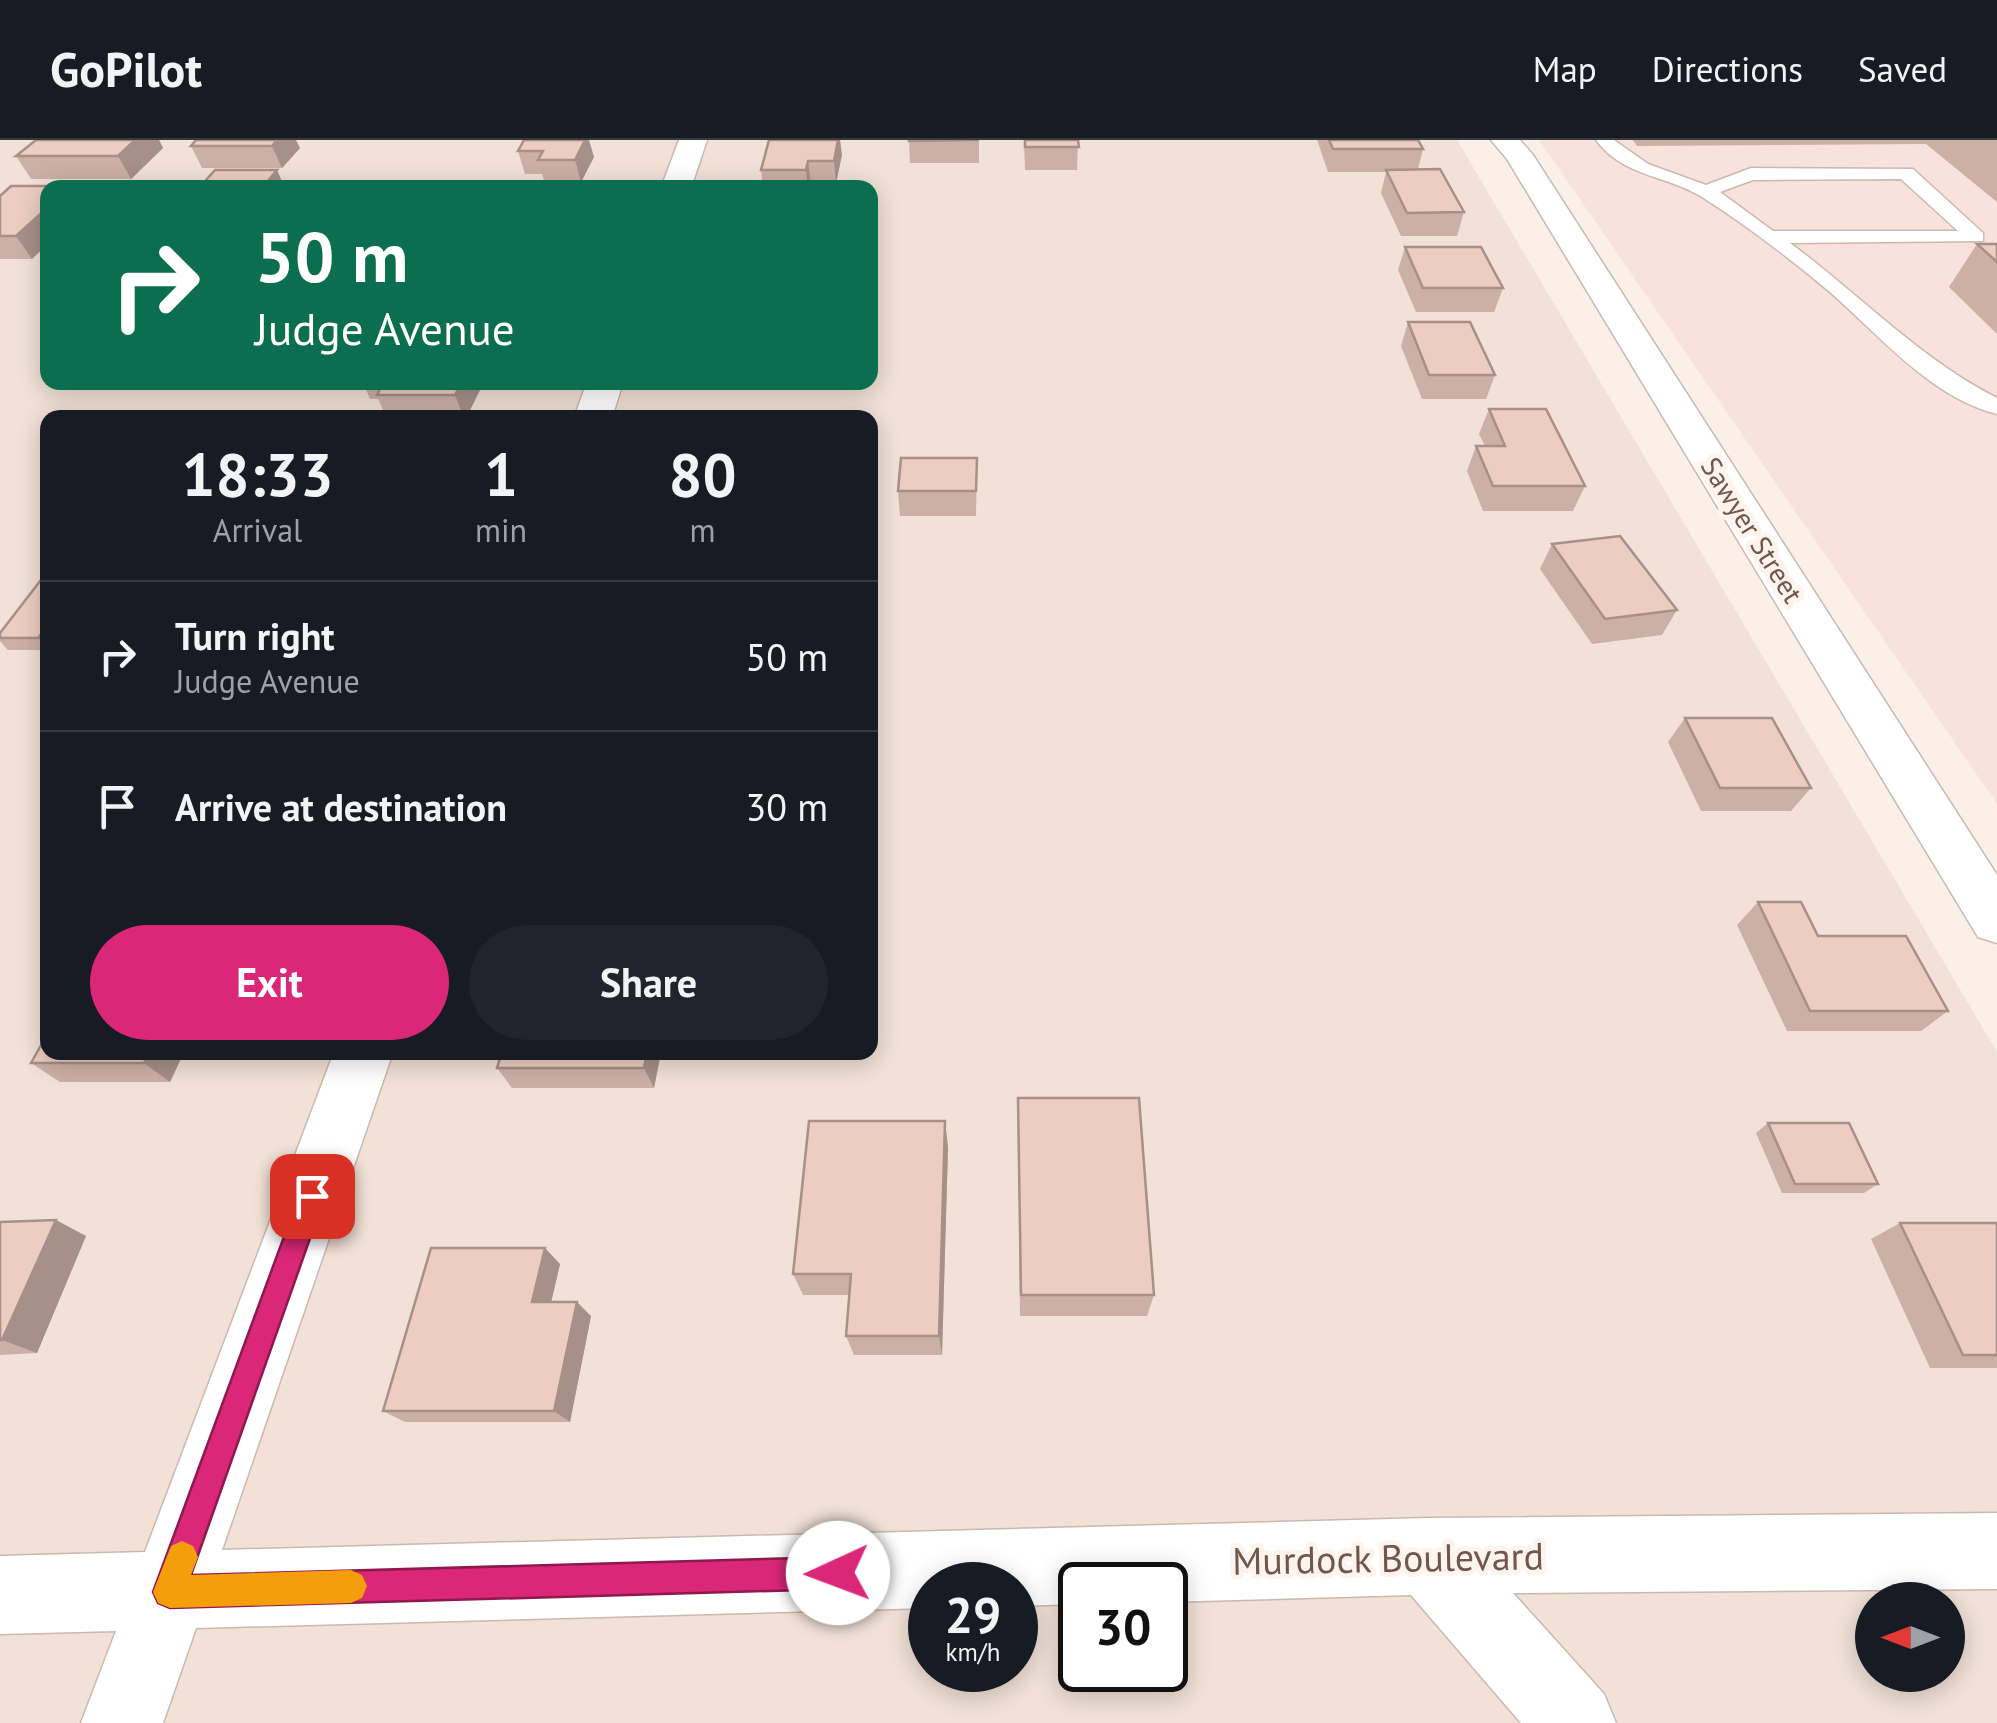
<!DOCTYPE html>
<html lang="en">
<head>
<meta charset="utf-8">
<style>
  :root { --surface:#171b24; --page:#20242c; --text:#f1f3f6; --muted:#9ea1a6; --line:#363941; --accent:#db2777 }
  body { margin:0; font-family:"PT Sans",sans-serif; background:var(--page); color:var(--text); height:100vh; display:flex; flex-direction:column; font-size:38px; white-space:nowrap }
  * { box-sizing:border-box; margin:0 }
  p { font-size:32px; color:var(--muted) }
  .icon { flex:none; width:55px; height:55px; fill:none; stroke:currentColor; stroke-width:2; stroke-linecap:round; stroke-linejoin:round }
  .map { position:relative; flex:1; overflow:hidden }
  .side { position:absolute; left:40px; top:270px; width:838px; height:650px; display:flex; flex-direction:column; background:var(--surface); border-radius:20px; box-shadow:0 5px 25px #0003 }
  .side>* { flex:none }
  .hud { position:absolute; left:40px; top:40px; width:838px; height:210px; border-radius:20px; box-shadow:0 5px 25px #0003; background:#0b6e4f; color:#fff; overflow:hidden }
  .needle { width:65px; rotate:270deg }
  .fabs { position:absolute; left:1855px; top:1442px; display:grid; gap:20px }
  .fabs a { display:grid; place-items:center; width:110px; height:110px; border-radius:50%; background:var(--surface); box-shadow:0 5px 25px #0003; font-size:50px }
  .speed { position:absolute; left:908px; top:1422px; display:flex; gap:20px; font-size:50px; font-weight:700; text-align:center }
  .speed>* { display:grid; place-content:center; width:130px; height:130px; border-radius:50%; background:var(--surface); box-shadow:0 5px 25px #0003; line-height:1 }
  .speed small { font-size:25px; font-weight:400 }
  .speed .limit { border:5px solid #111; border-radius:15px; background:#fff; color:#111 }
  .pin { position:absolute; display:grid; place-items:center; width:85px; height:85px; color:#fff; margin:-42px; border-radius:20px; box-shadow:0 5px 15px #0006 }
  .me { position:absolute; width:110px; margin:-55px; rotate:268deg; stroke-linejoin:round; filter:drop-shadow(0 0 8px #0008) }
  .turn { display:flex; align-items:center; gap:35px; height:210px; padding:0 50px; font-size:45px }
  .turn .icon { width:130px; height:130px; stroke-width:2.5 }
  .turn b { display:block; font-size:70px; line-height:85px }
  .eta { display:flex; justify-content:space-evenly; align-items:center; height:170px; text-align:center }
  .eta b { font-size:60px; font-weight:800; line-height:70px }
  .primary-button { display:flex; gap:20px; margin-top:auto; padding:20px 50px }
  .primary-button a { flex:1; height:115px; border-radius:60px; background:var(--accent); color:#fff; font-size:40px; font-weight:800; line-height:115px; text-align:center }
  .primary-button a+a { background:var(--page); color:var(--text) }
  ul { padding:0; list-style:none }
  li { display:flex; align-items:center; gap:30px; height:150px; padding:0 50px; border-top:2px solid var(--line) }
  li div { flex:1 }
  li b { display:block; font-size:38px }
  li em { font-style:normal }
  header { display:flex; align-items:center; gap:60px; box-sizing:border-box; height:140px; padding:0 50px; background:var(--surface); border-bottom:2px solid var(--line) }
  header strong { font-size:48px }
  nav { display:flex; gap:55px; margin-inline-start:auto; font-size:35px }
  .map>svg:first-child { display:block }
  .residential { fill:#f1e1d6; fill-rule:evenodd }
  .commercial { fill:#f9e1dc }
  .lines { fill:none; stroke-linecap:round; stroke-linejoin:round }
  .lane-casing { stroke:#cbb8ae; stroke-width:3 }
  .street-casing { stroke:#cbb8ae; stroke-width:3 }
  .lane { fill:#fff; fill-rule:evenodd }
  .street { fill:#fff; fill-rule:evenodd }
  .wall { fill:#ccb0a6 }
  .shaded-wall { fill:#a69087 }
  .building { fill:#edcdc1; stroke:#a69087; stroke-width:2.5 }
  .route { fill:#db2777; stroke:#8e194d; stroke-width:2.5 }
  .slow { fill:#f59e0b }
  .labels { text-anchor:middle; stroke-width:10; stroke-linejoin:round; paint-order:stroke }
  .far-street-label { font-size:28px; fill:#71564e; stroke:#fdf5ed }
  .near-street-label { font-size:38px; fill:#71564e; stroke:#fdf5ed }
</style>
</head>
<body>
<header>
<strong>GoPilot</strong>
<nav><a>Map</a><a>Directions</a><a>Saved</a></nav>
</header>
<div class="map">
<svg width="1997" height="1583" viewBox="0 0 1997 1583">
  <rect width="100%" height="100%" fill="#faf0e7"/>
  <path class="residential" d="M0,0H1457L1997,912V1583H0ZM48,48H870V242H48ZM48,278H870V912H48ZM930,1445H1015V1530H930ZM1080,1445H1165V1530H1080ZM1872,1460H1948V1535H1872Z"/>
  <polygon class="commercial" points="1539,0 1997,0 1997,664"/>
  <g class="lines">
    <defs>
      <path id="lane" d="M1596,0H1614L1648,24L1706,45L1751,28L1913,29L1983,93V101L1790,103C1859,154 1920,219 1997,258V274C1932,258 1880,196 1831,153C1792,120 1746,85 1702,57C1667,35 1623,37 1596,0ZM1901,39L1958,91H1773L1720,52L1753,40Z"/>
      <g id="street">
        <polygon points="679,0 707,0 691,48 661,48"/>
        <polygon points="1491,0 1520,0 1533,15 1997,735 1997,803 1978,797 1507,19"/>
        <polygon points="587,242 623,242 612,278 574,278"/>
        <polygon points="334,912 393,912 222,1410 1428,1378 1997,1373 1997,1449 1513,1453 1604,1554 1616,1583 1521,1583 1411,1455 1165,1462 1165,1445 1080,1445 1080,1464 1015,1466 1015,1445 930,1445 930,1468 196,1488 163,1583 81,1583 116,1491 0,1494 0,1416 145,1412"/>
      </g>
    </defs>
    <use href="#lane" class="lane-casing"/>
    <use href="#street" class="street-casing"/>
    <use href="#lane" class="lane"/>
    <use href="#street" class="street"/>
  </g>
  <g class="wall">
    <polygon points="36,0 159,0 163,8 131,39 31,39 16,16"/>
    <polygon points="196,0 300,8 282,28 202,28 191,6"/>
    <polygon points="524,0 594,17 581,42 545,42 542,34 525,34 518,11"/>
    <polygon points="909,0 979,0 979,23 910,23"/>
    <polygon points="1024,0 1078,0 1077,30 1025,30"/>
    <polygon points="1317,0 1418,0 1423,9 1418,29 1464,72 1457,96 1401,96 1381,53 1386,32 1328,32"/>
    <polygon points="1633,0 1997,0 1997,62 1926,4 1637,6"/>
    <polygon points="842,15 836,43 811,43 810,48 763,48 761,30"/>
    <polygon points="0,56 32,119 0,119"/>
    <polygon points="1977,104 1997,104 1997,194 1949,147"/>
    <polygon points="1405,107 1503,148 1494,172 1416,172 1398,130"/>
    <polygon points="1408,182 1495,235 1486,259 1422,259 1401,206"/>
    <polygon points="363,242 484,242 466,278 387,278 378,259 370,259"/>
    <polygon points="1489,269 1585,346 1573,371 1483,371 1467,331 1476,306 1485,306 1479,294"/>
    <polygon points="977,318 976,376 900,376 898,351"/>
    <polygon points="1552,404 1677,470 1662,495 1592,504 1540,429"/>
    <polygon points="48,436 48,510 8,510 0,501 0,493"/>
    <polygon points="1685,578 1811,648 1791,671 1701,671 1668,602"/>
    <polygon points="1758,762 1948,871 1921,891 1787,891 1737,785"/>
    <polygon points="48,912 184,912 170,942 60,942 31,923"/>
    <polygon points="502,912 661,912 654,948 512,948 497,928"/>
    <polygon points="1018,958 1154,1155 1147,1176 1020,1176"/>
    <polygon points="945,981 948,1008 942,1215 854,1215 846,1196 850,1155 803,1155 793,1134"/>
    <polygon points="1768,983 1878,1044 1864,1053 1782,1053 1756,993"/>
    <polygon points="0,1082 86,1096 37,1213 0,1215"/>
    <polygon points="1900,1083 1997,1083 1997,1228 1930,1228 1871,1099"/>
    <polygon points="560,1124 551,1162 591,1176 570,1282 405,1282 383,1271"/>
  </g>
  <g class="shaded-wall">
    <polygon points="135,0 159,0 163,8 131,39 118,16"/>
    <polygon points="277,0 296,0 300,8 282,28 272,6"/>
    <polygon points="585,0 589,0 594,17 581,42 575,20"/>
    <polygon points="838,0 840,0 842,15 836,43 834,21"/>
    <polygon points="808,21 811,43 810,48 808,48 806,30"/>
    <polygon points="277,30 285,48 262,48"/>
    <polygon points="48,67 48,104 32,119 16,96"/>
    <polygon points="462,242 484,242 466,278 464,278 455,255"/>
    <polygon points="48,485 48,508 38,498"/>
    <polygon points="149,912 184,912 170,942 144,923"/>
    <polygon points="647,912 661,912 654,948 644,928"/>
    <polygon points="945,981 948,1008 942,1215 939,1196"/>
    <polygon points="56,1080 86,1096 37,1213 2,1200"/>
    <polygon points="545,1108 560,1124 548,1176 532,1162"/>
    <polygon points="577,1162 591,1176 570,1282 554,1271"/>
  </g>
  <g class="building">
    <polygon points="36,0 135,0 118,16 16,16"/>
    <polygon points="196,0 277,0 272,6 191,6"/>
    <polygon points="524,0 585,0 575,20 538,20 543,11 518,11"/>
    <polygon points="769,0 838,0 834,21 808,21 806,30 761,30"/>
    <polygon points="909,0 979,0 909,1"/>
    <polygon points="1025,0 1078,0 1079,7 1025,7"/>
    <polygon points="1329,0 1418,0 1423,9 1333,9"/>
    <polygon points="1440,29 1464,72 1407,73 1386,30"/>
    <polygon points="215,30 277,30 262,48 199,48"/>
    <polygon points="11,46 70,46 68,48 48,48 48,67 16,96 0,96 0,56"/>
    <polygon points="1977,104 1997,104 1997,122"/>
    <polygon points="1405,107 1481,107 1503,148 1423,148"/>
    <polygon points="1408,182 1470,182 1495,235 1429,235"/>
    <polygon points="384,242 462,242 455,255 377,255"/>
    <polygon points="1489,269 1546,269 1585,346 1493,346 1476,306 1505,306"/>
    <polygon points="901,318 977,318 976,351 898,351"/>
    <polygon points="1620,396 1677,470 1605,479 1552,404"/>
    <polygon points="44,436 48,436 48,485 38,498 0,498 0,493"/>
    <polygon points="1685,578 1772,578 1811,648 1720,648"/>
    <polygon points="1758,762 1801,762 1818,796 1906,796 1948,871 1810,871"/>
    <polygon points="48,893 48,912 149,912 144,923 31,923"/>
    <polygon points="502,912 647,912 644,928 497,928"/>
    <polygon points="1018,958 1139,958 1154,1155 1021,1155"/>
    <polygon points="809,981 945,981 939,1196 846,1196 851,1134 793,1134"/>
    <polygon points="1768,983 1849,983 1878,1044 1795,1044"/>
    <polygon points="56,1080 2,1200 0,1200 0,1082"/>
    <polygon points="1900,1083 1997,1083 1997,1215 1963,1215"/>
    <polygon points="431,1108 545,1108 532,1162 577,1162 554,1271 383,1271"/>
  </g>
  <polygon class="route" points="312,1044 321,1047 325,1056 191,1435 838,1417 849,1421 854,1433 849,1444 838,1449 170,1468 158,1463 153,1452 299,1056 303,1047"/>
  <polygon class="slow" points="182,1401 193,1406 198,1417 191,1435 351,1430 362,1435 367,1446 362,1458 351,1463 170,1468 158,1463 153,1452 171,1406"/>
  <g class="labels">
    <g class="far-street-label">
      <text transform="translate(1752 390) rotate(58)" y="10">Sawyer Street</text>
    </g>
    <g class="near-street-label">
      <text transform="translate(1388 1419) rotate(-1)" y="13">Murdock Boulevard</text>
    </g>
  </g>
</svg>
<div class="fabs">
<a><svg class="needle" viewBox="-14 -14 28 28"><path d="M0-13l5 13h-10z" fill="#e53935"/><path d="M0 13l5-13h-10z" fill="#9ea1a6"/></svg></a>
</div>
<div class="speed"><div>29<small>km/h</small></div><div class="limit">30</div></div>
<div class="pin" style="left:312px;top:1056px;background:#d93025"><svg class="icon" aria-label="arrive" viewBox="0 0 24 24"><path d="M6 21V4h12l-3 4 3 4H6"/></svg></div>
<svg class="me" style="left:838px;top:1433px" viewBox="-20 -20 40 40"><circle r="19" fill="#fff"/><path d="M0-13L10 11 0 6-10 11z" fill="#db2777"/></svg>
<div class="hud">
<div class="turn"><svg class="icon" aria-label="right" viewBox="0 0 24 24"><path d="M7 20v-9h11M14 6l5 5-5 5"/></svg><div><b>50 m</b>Judge Avenue</div></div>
</div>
<section class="side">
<div class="eta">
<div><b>18:33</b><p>Arrival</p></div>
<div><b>1</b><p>min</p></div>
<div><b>80</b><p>m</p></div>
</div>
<ul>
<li><svg class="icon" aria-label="right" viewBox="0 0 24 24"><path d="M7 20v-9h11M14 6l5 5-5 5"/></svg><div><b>Turn right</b><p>Judge Avenue</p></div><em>50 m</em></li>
<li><svg class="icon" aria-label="arrive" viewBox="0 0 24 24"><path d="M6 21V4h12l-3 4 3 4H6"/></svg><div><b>Arrive at destination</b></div><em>30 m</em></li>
</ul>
<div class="primary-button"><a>Exit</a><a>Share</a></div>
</section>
</div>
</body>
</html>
